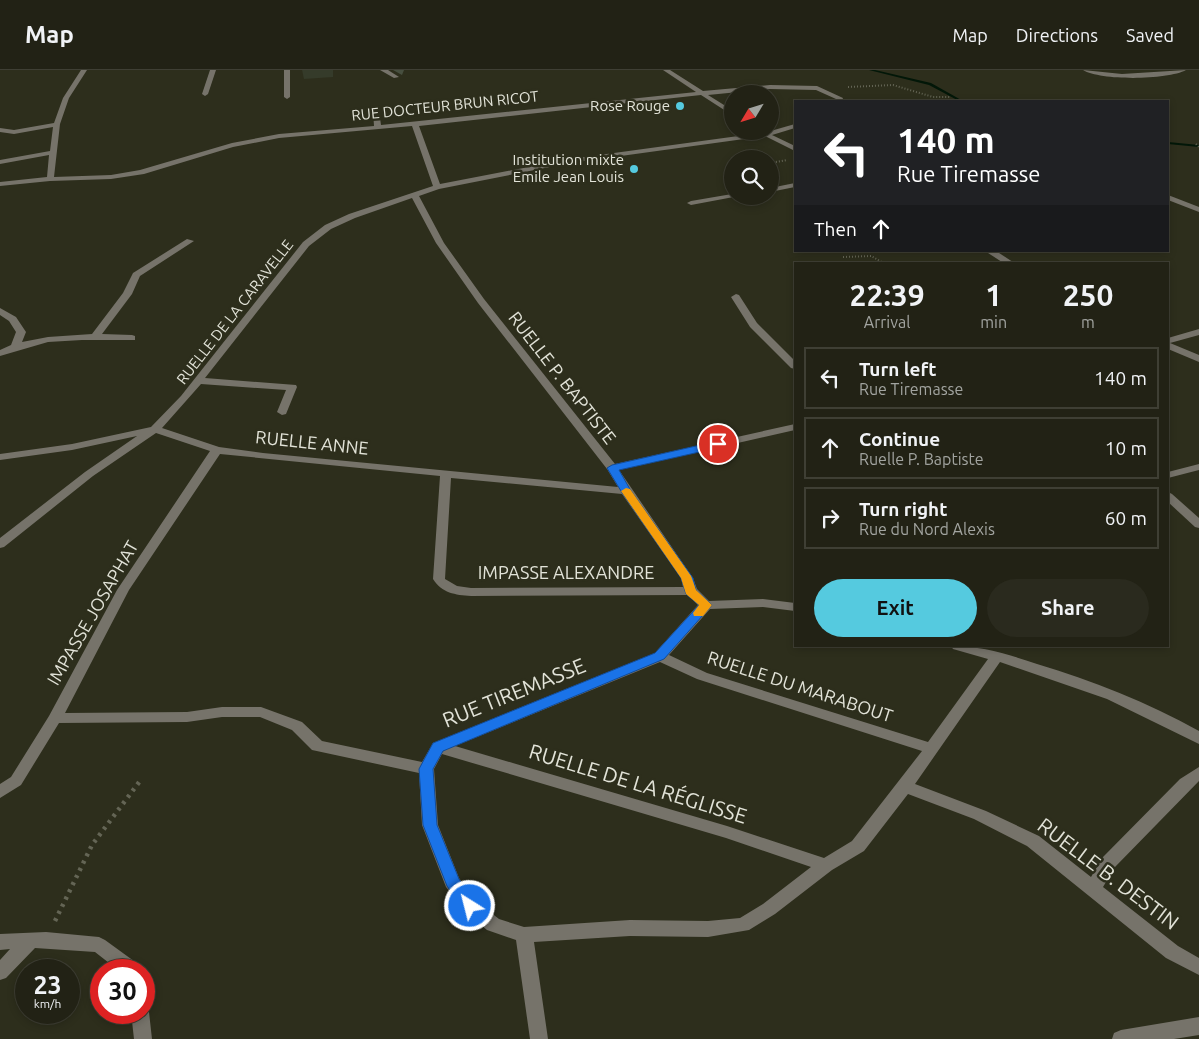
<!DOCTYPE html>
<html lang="en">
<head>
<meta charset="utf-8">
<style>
  :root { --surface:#222215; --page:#2a2a1e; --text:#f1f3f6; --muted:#a2a4a0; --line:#3f3f34; --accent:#55cadf }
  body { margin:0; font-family:Ubuntu,sans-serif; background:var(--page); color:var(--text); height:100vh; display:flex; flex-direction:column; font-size:19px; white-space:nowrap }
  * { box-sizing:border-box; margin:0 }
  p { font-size:16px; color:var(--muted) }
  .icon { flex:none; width:28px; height:28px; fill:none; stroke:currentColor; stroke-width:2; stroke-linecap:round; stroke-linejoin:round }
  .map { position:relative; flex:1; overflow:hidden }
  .side { position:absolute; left:794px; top:192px; width:375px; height:385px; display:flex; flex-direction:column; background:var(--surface); border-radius:0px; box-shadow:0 2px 8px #0003,0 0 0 1px var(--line) }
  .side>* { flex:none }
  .hud { position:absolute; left:794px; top:30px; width:375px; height:152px; border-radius:0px; box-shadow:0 2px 8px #0003,0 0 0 1px var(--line); background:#202124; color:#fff; overflow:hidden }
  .needle { width:32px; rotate:232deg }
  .fabs { position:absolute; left:724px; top:15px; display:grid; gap:10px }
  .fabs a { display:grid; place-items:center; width:55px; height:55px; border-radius:50%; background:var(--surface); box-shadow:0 2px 8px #0003,0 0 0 1px var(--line); font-size:25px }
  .speed { position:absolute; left:15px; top:889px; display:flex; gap:10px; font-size:25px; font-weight:700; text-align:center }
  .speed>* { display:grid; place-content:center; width:65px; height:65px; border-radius:50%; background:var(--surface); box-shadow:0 2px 8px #0003,0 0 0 1px var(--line); line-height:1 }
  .speed small { font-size:12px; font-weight:400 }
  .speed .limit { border:8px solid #d22; background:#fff; color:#111 }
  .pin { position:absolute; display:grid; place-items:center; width:42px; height:42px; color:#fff; margin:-21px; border:2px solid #fff; border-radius:50%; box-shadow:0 1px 5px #0007 }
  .me { position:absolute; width:55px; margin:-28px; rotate:324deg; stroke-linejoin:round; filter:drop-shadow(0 0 4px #0008) }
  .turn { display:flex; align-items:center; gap:18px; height:105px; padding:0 20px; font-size:22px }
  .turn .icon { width:65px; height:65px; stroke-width:2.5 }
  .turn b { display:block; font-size:35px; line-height:42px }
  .then { display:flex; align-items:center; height:48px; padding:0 20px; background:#0003; gap:10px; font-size:19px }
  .eta { display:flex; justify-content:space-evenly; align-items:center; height:85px; text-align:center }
  .eta b { font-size:30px; font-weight:600; line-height:35px }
  .primary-button { display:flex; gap:10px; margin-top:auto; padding:10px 20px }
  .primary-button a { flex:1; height:58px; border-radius:30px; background:var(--accent); color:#111; font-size:20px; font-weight:600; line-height:58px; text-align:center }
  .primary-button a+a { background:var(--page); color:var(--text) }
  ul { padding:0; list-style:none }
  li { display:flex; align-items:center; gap:15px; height:62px; margin:0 10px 8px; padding:0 10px; border:2px solid var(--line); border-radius:0px }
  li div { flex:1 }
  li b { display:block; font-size:19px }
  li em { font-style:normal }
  header { display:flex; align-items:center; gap:30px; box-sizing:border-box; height:70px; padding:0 25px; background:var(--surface); border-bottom:1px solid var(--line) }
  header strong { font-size:24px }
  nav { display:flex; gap:28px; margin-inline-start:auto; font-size:18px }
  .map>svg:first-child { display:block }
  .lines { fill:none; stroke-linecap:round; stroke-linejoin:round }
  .stream { fill:#021708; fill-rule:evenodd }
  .path-far1 { stroke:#646555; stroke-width:2; stroke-dasharray:1 2; stroke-linecap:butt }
  .path { stroke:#646555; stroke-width:4.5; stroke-dasharray:3 5; stroke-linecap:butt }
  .minor { fill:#76736a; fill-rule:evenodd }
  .wall { fill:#474f3f }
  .shaded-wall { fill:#353b2a }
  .route { fill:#1a73e8; stroke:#114b97 }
  .slow { fill:#f59e0b }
  .poi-dot { fill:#55cadf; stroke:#2d2e1c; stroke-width:2 }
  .labels { text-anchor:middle; stroke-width:5; stroke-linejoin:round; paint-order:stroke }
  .far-street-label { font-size:15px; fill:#e2e3d8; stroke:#2d2e1c }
  .far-poi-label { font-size:15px; fill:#e2e3d8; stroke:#2d2e1c; text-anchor:end }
  .street-label { font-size:18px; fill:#e2e3d8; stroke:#2d2e1c }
  .near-street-label { font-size:21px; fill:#e2e3d8; stroke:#2d2e1c }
</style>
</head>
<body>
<header>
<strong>Map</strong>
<nav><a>Map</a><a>Directions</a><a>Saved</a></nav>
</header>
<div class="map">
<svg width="1199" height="969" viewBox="0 0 1199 969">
  <rect width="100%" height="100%" fill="#2d2e1c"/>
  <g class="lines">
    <g class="stream">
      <polygon points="869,0 875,0 931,13 963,31 959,31 929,15"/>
      <polygon points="1168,72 1199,75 1199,77 1168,74"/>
    </g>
    <g class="path-far1">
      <polyline points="848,17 893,15 933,27 950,27"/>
      <polyline points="1196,74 1199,77"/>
      <polyline points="770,93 787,90"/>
      <polyline points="843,187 871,186 885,194"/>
    </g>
    <polyline class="path" points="55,851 92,775 140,711"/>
    <g class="minor">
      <path d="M81,0H87L69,28L60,54L54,107L111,105L140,100L232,73L279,64L374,56L373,41L376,39L379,41L381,55L696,22L663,0H670L703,21L770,15L817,16L843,28L842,31H835L836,29L816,20L770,19L708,25L732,40V45L701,25L419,56L440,114L570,89L767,62L795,54V58L772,65L795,76V81L765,66L570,93L439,119L419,126L444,173L484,229L615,394L795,354V360L619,400L693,508L697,519L709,531L763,529L795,533V541L763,537L710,539L669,585L707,603L928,672L988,589L953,579L951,576C983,576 1007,584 1037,594C1093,611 1147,632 1199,661V674L1107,629L1000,592L915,714L986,741L1039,766L1091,807L1103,787L1180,709L1199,697V711L1115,797L1103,817L1178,876L1199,888V905L1166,888L1027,776L974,749L908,724L864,781L832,800L775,844L749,860L708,867L630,866L534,872L548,969H530L516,870L487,860L464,841L446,817L422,755L419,703L312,680L292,660L260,647H222L187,652L59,653L21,715L0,728V714L11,707L49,646L117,520L210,381L156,363L93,406L4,477L0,478V468L85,402L137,366L72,380L0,390V384L72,374L151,357L181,326L303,172L325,155L349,144L433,116L412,56L279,68L233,77L144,104L111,109L50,111L0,116V112L47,107L49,85L0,94V90L50,81L53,57L14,64L0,62V58L14,60L54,53L63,28ZM412,128L436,173L478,233L607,399L618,417L263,383L219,377L162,358L201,314L286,320L277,342L282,345L286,344L297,317L296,315L205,308L309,176L331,159L355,148ZM220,384L440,406L433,509C442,523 455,525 471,526L688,525L698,535L655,583L433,673L422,692L322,671L302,652L261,637H222L187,642L65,643L129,520ZM451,408L622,424L681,508L683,517L471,518L457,516L445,509ZM660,592L697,609L922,681L852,771L824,788L727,756L455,676ZM442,684L726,768L811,797L763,834L740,848L708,851L630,850L524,857L499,849L476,831L459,808L438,755L434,699Z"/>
      <polygon points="210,0 216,0 208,24 205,26 202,24"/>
      <polygon points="284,0 290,0 290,27 287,29 284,27"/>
      <polygon points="380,0 388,0 399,7 394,8"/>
      <path d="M1083,0L1122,4L1186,0C1168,10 1101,11 1083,0Z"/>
      <polygon points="795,113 795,117 770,122 770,118"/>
      <polygon points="732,124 732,126 739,126 691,135 687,133 691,131"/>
      <polygon points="1168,125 1199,137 1199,142 1168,130"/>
      <polygon points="187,169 194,171 140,206 132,224 102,264 132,265 135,266 135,270 82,270 48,272 0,286 0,280 11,275 16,262 9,251 0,245 0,238 16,247 26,262 22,272 48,267 92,264 123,223 133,203"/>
      <polygon points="985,181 996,181 1016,194 1005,194"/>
      <polygon points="736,224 739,225 757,253 795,291 795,299 791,298 750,257 731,227"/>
      <polygon points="1199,259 1199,265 1170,273 1199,285 1199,292 1168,279 1168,268"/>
      <polygon points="1199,394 1199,400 1168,408 1168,402"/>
      <polygon points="1168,422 1172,424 1199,448 1199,458 1195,457 1168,432"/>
      <polygon points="46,862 99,867 105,870 138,894 141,900 118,900 95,882 35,878 6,908 0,910 0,890 10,879 0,880 0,864"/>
      <polygon points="144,935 147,936 149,942 152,969 134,969 131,942 144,942"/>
      <polygon points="1199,947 1199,965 1174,969 1112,969 1114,963 1121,960"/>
    </g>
  </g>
  <polygon class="wall" points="393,0 404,0 402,5"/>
  <polygon class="shaded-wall" points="302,0 333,0 333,7 304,9"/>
  <polygon class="route" points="718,371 723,374 722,377 619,400 631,421 693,508 696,520 712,535 664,589 443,681 433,699 437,755 459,809 478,836 476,841 470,843 464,841 447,816 423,755 419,699 433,673 655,583 699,535 686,524 681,508 621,421 607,398 612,395"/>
  <polygon class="slow" points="626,418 630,419 691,506 696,520 712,535 703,546 694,546 693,543 699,535 686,524 681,508 621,421"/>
  <g class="poi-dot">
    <circle cx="680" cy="36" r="5"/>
    <circle cx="634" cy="99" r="5"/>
  </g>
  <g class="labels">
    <g class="far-street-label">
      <text transform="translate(445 36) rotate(-6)" y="5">RUE DOCTEUR BRUN RICOT</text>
      <text transform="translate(235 242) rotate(-52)" y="5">RUELLE DE LA CARAVELLE</text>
    </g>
    <g class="far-poi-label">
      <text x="670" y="41">Rose Rouge</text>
      <text x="624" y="95">Institution mixte<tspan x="624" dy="17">Emile Jean Louis</tspan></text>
    </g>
    <g class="street-label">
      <text transform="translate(562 308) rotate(52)" y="6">RUELLE P. BAPTISTE</text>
      <text transform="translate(312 373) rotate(6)" y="6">RUELLE ANNE</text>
      <text x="566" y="509">IMPASSE ALEXANDRE</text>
      <text transform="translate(93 543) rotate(-60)" y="6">IMPASSE JOSAPHAT</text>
      <text transform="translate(800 617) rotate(18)" y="6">RUELLE DU MARABOUT</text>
    </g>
    <g class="near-street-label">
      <text transform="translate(514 623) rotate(-22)" y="7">RUE TIREMASSE</text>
      <text transform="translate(638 714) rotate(17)" y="7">RUELLE DE LA RÉGLISSE</text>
      <text transform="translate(1108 804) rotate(37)" y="7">RUELLE B. DESTIN</text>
    </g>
  </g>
</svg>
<div class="fabs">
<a><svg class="needle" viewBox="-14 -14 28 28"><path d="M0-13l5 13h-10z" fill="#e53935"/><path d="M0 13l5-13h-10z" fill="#a2a4a0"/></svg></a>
<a><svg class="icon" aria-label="search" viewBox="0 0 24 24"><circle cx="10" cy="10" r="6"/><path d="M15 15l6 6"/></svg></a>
</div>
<div class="speed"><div>23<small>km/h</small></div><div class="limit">30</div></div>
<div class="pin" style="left:718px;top:374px;background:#d93025"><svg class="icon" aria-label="arrive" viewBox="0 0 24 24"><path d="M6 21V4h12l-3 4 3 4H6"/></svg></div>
<svg class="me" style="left:470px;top:836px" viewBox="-20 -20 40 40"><circle r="17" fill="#1a73e8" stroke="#fff" stroke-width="3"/><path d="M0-11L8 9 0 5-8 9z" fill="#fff"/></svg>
<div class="hud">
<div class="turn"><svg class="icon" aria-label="left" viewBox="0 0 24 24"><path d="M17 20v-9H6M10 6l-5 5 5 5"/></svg><div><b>140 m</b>Rue Tiremasse</div></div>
<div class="then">Then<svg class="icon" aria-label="ahead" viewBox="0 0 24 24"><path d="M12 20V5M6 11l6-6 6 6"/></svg></div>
</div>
<section class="side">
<div class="eta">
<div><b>22:39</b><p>Arrival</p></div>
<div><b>1</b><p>min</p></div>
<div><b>250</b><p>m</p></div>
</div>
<ul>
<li><svg class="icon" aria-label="left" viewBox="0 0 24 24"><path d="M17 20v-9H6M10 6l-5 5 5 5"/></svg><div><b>Turn left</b><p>Rue Tiremasse</p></div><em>140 m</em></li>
<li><svg class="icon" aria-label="ahead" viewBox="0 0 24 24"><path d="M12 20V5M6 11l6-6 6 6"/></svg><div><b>Continue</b><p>Ruelle P. Baptiste</p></div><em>10 m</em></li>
<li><svg class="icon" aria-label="right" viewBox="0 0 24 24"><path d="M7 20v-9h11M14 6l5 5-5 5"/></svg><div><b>Turn right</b><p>Rue du Nord Alexis</p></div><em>60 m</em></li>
</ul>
<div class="primary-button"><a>Exit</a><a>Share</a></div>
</section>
</div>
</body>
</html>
